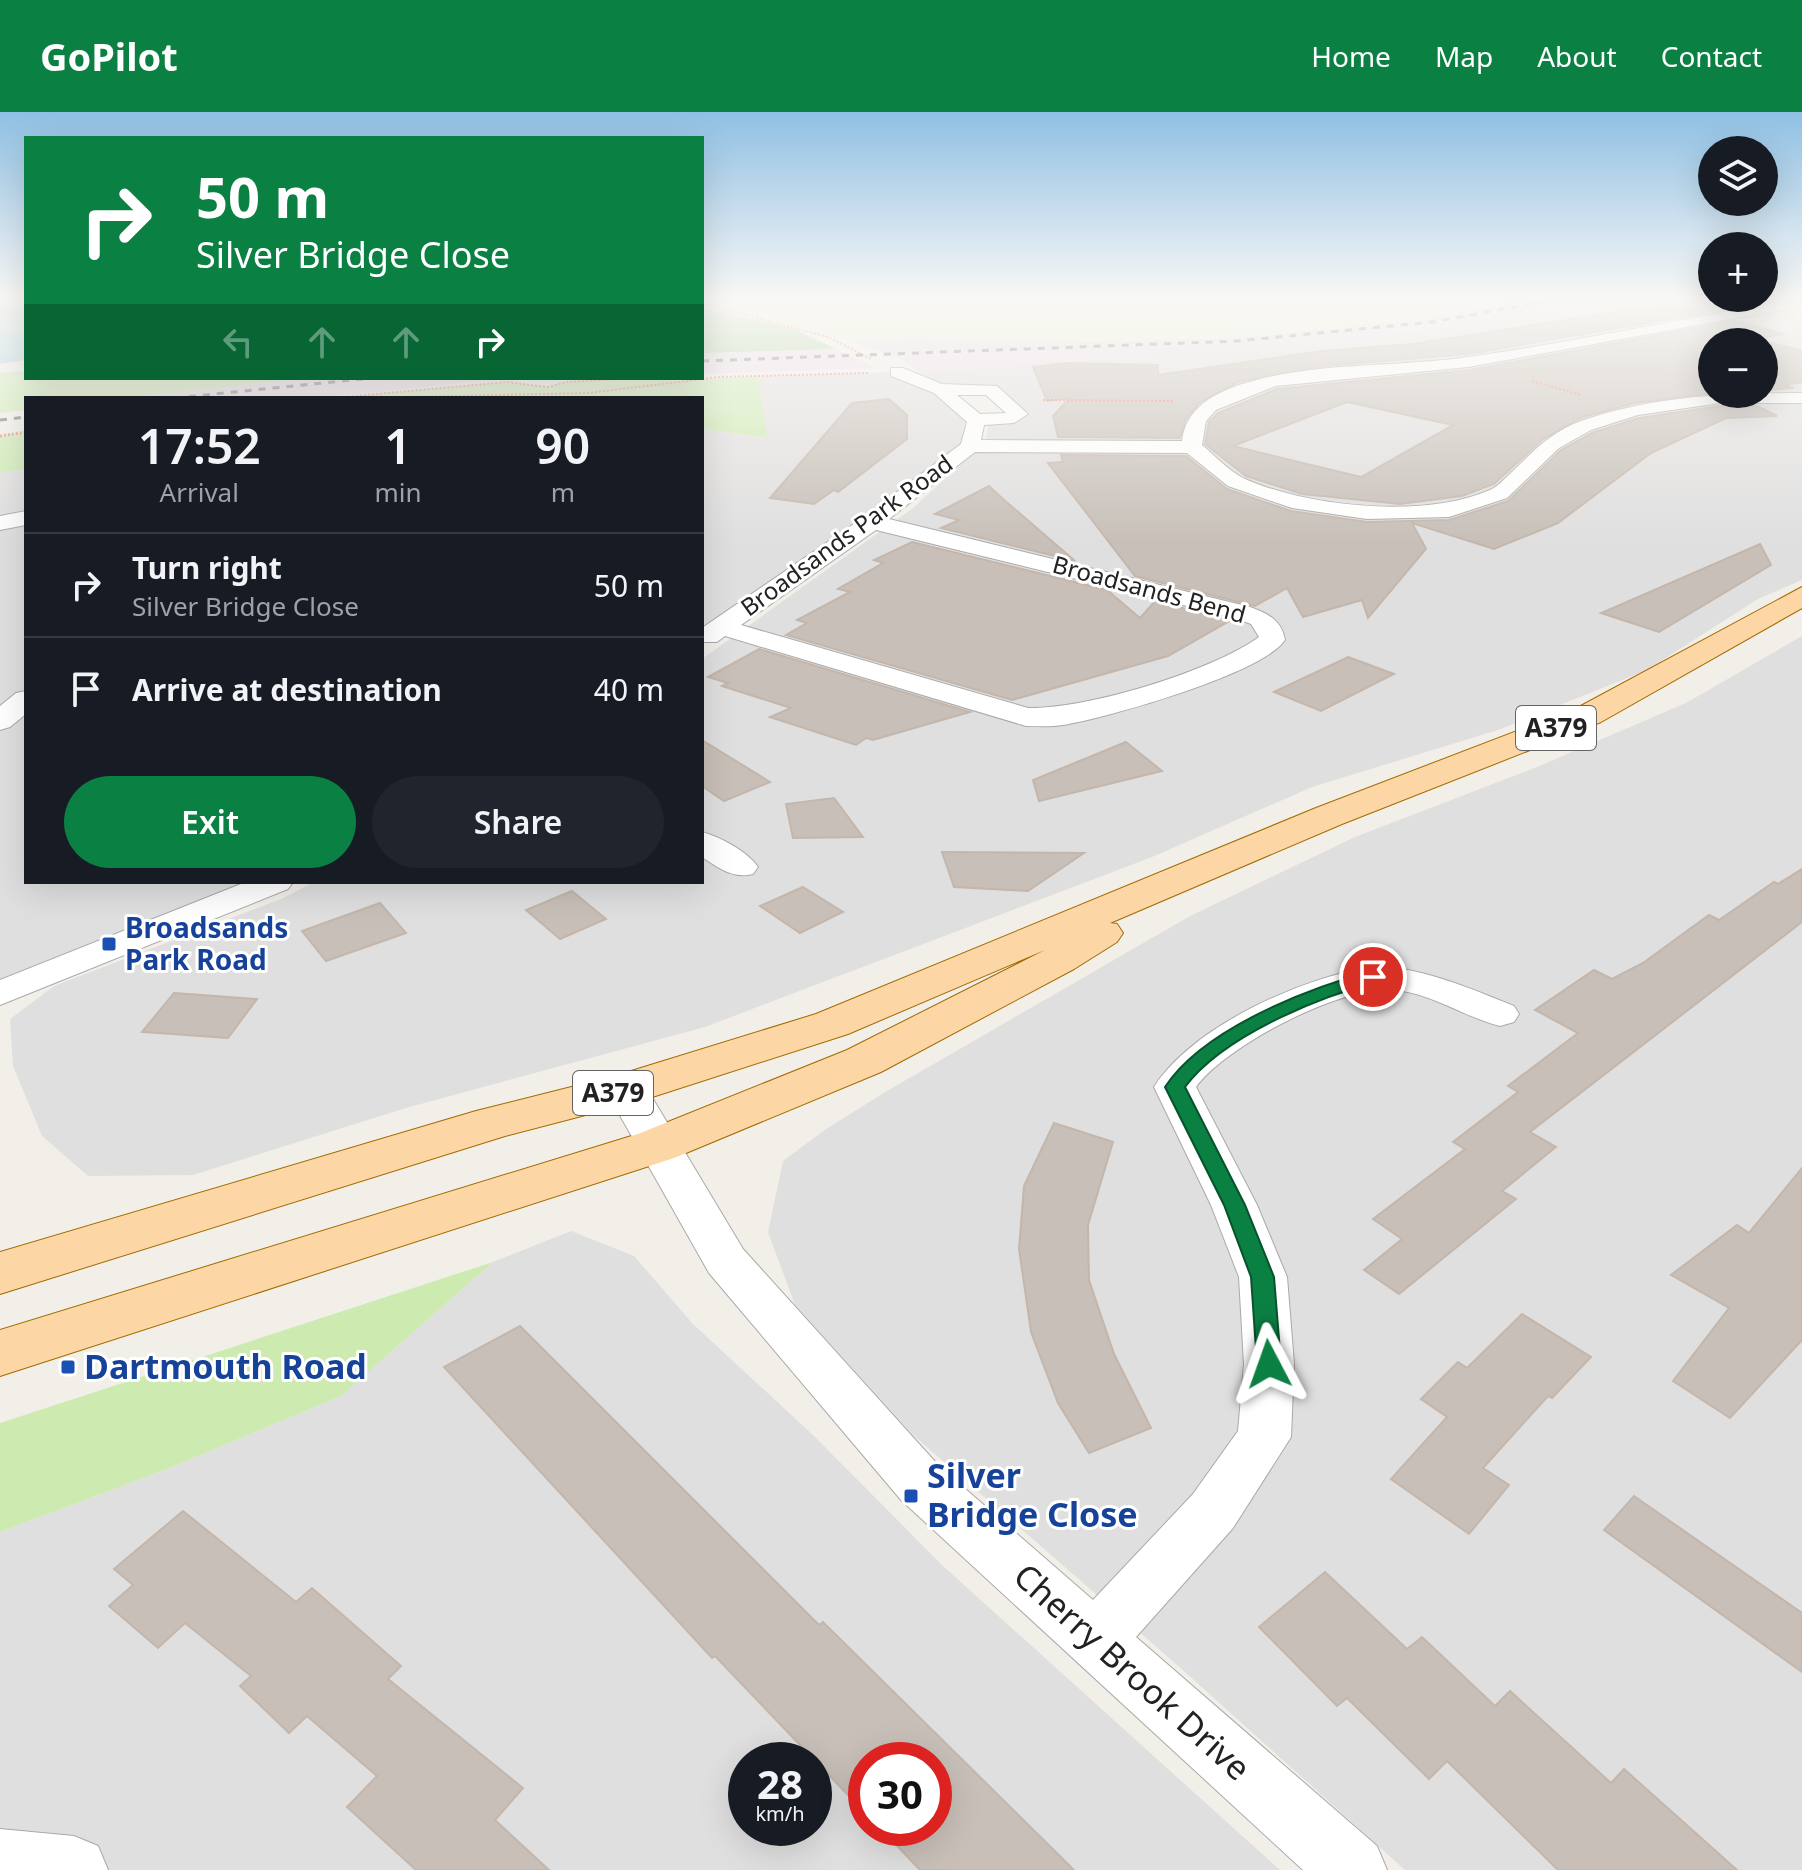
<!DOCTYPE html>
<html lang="en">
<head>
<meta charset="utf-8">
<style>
  :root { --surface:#171b24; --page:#20242c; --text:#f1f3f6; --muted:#9ea1a6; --line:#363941; --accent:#0b8043 }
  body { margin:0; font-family:"Noto Sans",sans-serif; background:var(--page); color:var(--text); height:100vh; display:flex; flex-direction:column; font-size:30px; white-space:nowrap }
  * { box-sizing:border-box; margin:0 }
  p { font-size:26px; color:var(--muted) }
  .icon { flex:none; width:44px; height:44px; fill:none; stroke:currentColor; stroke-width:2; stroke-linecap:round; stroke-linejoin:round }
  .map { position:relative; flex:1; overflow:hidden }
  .side { position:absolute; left:24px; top:284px; width:680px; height:488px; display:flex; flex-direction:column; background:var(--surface); border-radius:0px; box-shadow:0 8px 32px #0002 }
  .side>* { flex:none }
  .banner { position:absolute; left:24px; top:24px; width:680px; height:244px; border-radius:0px; box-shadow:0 8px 32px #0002; background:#0b8043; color:#fff; overflow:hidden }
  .fabs { position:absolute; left:1698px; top:24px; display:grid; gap:16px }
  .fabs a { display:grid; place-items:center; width:80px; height:80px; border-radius:50%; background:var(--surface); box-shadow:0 8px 32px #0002; font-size:40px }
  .speed { position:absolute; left:728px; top:1630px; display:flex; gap:16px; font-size:40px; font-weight:700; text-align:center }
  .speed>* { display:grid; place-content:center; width:104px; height:104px; border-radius:50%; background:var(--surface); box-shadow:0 8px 32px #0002; line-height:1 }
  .speed small { font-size:20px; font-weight:400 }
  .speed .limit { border:12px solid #d22; background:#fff; color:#111 }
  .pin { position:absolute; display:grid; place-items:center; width:68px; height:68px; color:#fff; margin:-34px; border:4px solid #fff; border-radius:50%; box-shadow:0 2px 8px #0007 }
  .me { position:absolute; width:88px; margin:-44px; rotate:356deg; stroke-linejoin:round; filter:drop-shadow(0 0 6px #0008) }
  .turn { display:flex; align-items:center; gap:28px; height:168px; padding:0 40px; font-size:36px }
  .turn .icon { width:104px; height:104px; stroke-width:2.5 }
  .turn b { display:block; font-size:56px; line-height:68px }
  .lanes { display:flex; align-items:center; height:76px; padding:0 40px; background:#0003; justify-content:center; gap:40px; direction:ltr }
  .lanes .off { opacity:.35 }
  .eta { display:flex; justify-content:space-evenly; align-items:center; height:136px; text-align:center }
  .eta b { font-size:48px; font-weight:600; line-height:56px }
  .action { display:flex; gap:16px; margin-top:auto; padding:16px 40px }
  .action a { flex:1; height:92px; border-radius:48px; background:var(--accent); color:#fff; font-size:32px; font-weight:600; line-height:92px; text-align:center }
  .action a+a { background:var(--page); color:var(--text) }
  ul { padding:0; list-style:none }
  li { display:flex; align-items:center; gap:24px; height:104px; padding:0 40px; border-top:2px solid var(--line) }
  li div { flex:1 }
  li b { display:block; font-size:30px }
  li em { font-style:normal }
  header { display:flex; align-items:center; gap:48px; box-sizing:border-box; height:112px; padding:0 40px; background:var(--accent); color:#fff }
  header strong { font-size:38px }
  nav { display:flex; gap:44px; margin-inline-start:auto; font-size:28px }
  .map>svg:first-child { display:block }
  .residential { fill:#e0dfdf; fill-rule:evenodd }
  .industrial { fill:#ebdbe8 }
  .farmland { fill:#eef0d5 }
  .grass { fill:#cdebb0 }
  .forest { fill:#add19e }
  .water { fill:#aad3df }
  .building { fill:#c7bfb8; stroke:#c4b6ab; stroke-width:2; fill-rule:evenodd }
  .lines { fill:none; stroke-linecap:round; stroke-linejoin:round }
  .street-casing { stroke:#a9a9a9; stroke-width:2 }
  .primary-casing { stroke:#a06b00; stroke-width:2 }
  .path-far1 { stroke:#fa8072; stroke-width:2; stroke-dasharray:2 2; stroke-linecap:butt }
  .path { stroke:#fa8072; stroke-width:3; stroke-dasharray:2 2; stroke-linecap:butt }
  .street { fill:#fff; fill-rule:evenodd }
  .primary { fill:#fcd6a4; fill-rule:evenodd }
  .rail { stroke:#707070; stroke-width:3; stroke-dasharray:7 7; stroke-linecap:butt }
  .route { fill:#0b8043; stroke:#07532c; stroke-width:2 }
  .transit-dot { fill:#1a4fb4; stroke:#fff; stroke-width:3 }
  .labels { text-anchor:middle; stroke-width:6; stroke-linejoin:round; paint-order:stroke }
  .far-street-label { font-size:24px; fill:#222; stroke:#fff }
  .shield { fill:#fff; stroke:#646464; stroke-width:2 }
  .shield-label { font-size:26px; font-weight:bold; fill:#222 }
  .transit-label { font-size:28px; font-weight:bold; fill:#164399; stroke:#fff; text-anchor:start }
  .near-transit-label { font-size:34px; font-weight:bold; fill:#164399; stroke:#fff; text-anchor:start }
  .near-street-label { font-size:34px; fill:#222; stroke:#fff }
</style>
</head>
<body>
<header>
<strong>GoPilot</strong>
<nav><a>Home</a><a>Map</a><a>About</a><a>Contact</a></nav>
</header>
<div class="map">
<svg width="1802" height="1758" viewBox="0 0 1802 1758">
  <rect width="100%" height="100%" fill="#f2efe9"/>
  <g class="residential">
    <path d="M1631,185H1802V468L1758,487L1647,558L1498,618L1312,675L1152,745L705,915L406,996L193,1063L88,1064L42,1024L13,954L10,907L54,874L281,787L314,770H702V547L913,396L986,329L988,312L1019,309L1030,302L1003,280L991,275L934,270L923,262L1487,211L1602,193ZM1712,230H1764V282H1712Z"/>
    <polygon points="897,260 940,277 975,308 970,334 702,527 702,317 766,326 758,264"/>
    <polygon points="26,357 26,770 276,770 0,882 0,361"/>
    <polygon points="1802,524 1802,1758 1405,1758 1176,1552 912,1322 795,1193 768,1120 783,1049 826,1017 887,979 1190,804 1355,725 1537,655 1686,591"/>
    <path d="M571,1119L634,1144L693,1212L814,1324L943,1454L1280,1758H0V1420L167,1357L341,1284L493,1150ZM746,1648H814V1716H746ZM866,1648H934V1716H866Z"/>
  </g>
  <g class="industrial">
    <polygon points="1540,185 1631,185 1602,193 1487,211 1333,229 923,262 898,246 851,229 912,225 1095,230 1245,225 1424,207"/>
    <polygon points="836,237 876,256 702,262 702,241"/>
    <polygon points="307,266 588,266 484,269 314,286 124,286"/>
  </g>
  <polygon class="farmland" points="702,185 1540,185 1424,207 1325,218 1095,230 912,225 851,229 702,191"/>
  <g class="grass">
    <polygon points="26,259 26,266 307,266 124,286 26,286 26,298 0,301 0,261"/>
    <polygon points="758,264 767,326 702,317 702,286 332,286 507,270 548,275 566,270 635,266 678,269"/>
    <polygon points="26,320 26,357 0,361 0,324"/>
    <polygon points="493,1150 341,1284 167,1357 0,1420 0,1311"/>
  </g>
  <polygon class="forest" points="702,196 794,217 836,237 702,241"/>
  <polygon class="water" points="0,185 26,185 26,248 0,252"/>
  <g class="building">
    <polygon points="1668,192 1704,201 1468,242 1324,254 1238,270 1199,291 1186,307 1180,326 1058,325 1053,304 1070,286 1047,289 1033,255 1066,251 1158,253 1158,263 1321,239 1413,232"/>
    <path d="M1735,209L1785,222L1756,227L1802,239V270L1784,273L1794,276L1764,278V230H1712V281L1635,291L1580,306L1542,328L1494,372L1462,384L1400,392L1302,382L1246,364L1205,332L1209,310L1218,301L1277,277L1469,258ZM1347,290L1453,313L1361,365L1233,334Z"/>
    <polygon points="889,287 907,303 907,327 838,380 834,378 814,392 770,386 852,291"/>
    <polygon points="1720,294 1757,294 1777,304 1726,306 1651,341 1558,411 1494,437 1412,411 1426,437 1368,506 1362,488 1303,505 1287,476 1255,494 1135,464 1048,351 1063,350 1061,343 1186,344 1227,377 1291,399 1367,410 1449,408 1508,389 1561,338 1592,321 1639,306"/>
    <polygon points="989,374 1003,387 1075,449 941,416 959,408 935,402"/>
    <polygon points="912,430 1107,478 1140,506 1155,489 1231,508 1168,544 1012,588 786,523 807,511 797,508 850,480 838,477 883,451 874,448"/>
    <polygon points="1760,432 1771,453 1659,520 1601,501"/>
    <polygon points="759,537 970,600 873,628 866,626 856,633 770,605 791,596 722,574 728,571 708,565"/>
    <polygon points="1348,545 1394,562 1321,599 1274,580"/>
    <polygon points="702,628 770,670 724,689 702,674"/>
    <polygon points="1126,630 1162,659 1039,689 1033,668"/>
    <polygon points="834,686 863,725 793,726 786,692"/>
    <polygon points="942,740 1084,741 1028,779 954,775"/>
    <polygon points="1802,757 1802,810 1530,1020 1556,1035 1502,1079 1516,1087 1399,1182 1364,1158 1402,1127 1373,1107 1465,1037 1453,1030 1518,980 1508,974 1578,921 1535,898 1594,858 1612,867 1643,851 1709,803 1719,808 1774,770 1778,772"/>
    <polygon points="803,775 843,800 800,821 760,794"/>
    <polygon points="572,779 606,807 560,827 526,798"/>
    <polygon points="380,791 406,821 326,849 302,819"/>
    <polygon points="174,881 257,887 228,926 142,920"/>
    <polygon points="1054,1011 1113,1030 1088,1113 1089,1168 1114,1242 1151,1316 1089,1341 1058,1291 1031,1220 1019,1137 1024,1074"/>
    <polygon points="1802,1056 1802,1228 1730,1306 1673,1269 1729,1196 1671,1163 1737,1113 1749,1121"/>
    <polygon points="1522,1202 1591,1245 1552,1286 1548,1284 1483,1356 1509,1373 1469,1422 1391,1367 1447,1305 1421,1287 1458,1250 1467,1256"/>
    <polygon points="520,1214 819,1513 823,1510 1074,1758 920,1758 880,1716 934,1716 934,1648 866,1648 866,1702 715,1544 712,1546 444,1255"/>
    <polygon points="1634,1384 1802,1501 1802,1560 1604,1418"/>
    <polygon points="183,1399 296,1490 312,1476 401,1554 388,1567 523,1676 495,1708 549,1758 416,1758 347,1695 377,1664 307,1604 289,1621 240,1574 251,1564 185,1511 158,1536 109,1494 133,1473 114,1457"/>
    <polygon points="1325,1460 1407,1537 1422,1525 1495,1594 1510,1579 1611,1671 1624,1657 1737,1758 1558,1758 1447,1649 1429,1667 1347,1586 1337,1594 1259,1515"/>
  </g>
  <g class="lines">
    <defs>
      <g id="street">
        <path d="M1786,189L1791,190V196L1468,255L1276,274L1216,298L1206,309L1202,333C1215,344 1230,360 1245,367C1309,395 1424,407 1490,378C1498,375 1506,365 1513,359C1533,339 1553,319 1581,309C1653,284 1728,281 1802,281V291H1720L1638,303L1591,318L1559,336L1507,386L1449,405L1367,407L1292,396L1228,374L1187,341L975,340L889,407L1250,495C1267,501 1282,508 1285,528C1262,562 1106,606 1063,613C1051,615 1038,614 1026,614L725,524L717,530H702V516L864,405L961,332L967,310L934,281L891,264V256H903L942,272L997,274L1028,302L1014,311L984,313L981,328L1182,329C1186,297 1211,283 1239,273C1313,249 1392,256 1468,245C1575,230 1680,207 1786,189ZM957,283H986L1006,301L980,302ZM876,418L1232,505L1251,512L1259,525C1210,560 1087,597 1028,596L741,513Z"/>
        <polygon points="26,399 26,413 0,418 0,404"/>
        <polygon points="26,579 26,602 10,615 0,618 0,594 16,581"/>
        <path d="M702,720C720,725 747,739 758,755L753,762C732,767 719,756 702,745Z"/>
        <polygon points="246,770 293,770 288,777 0,893 0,868"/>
        <path d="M1377,854C1426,857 1469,876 1514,894L1519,902L1514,910L1500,914C1464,905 1433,882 1396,878C1345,871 1225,934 1196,975L1257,1093L1287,1165L1294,1252L1291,1325L1233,1416L1136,1525L1377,1734L1387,1758H1303L901,1388L709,1161L605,977L611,967L626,963L641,967L743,1137L939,1354L1093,1488L1193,1382L1238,1319L1244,1252L1239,1165L1211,1093L1154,975C1194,913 1305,864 1377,854Z"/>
        <polygon points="0,1717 74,1724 98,1734 108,1758 0,1758"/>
      </g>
      <polygon id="primary" points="1802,475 1802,496 1601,610 1342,712 1110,811 1117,812 1123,821 1117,830 1074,857 881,960 674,1046 0,1264 0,1218 638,1022 847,938 1045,838 848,922 643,988 505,1024 0,1182 0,1140 476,999 615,964 816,902 1316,696 1577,596"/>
    </defs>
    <use href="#street" class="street-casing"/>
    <use href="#primary" class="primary-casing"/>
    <g class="path-far1">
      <polyline points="702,192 828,225 871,247"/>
      <polyline points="1532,269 1581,283"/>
      <polyline points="332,286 507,270 548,275 566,270 635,266"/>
      <polyline points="359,286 589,281 719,265 868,261"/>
      <polyline points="1043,288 1173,289"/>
    </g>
    <polyline class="path" points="0,324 26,320"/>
    <use href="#street" class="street"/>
    <use href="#primary" class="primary"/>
    <g class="rail">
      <polyline points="702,249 1237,229 1432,210 1569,185"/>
      <polyline points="175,286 372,266"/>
      <polyline points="0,308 26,305"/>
    </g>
  </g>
  <linearGradient id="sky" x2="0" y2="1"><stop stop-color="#8fc0e4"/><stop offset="0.43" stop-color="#f9f8f5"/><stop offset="1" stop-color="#f9f8f5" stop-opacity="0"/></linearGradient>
  <rect width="1802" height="431" fill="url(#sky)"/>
  <path class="route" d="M1373,859L1382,865L1380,869C1318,885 1223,924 1185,975L1245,1093L1274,1165L1281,1252L1278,1259L1269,1262L1261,1259L1257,1252L1251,1165L1224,1093L1165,975C1203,917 1308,876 1373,859Z"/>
  <g class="transit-dot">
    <rect x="101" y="824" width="16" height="16" rx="4"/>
    <rect x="60" y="1247" width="16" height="16" rx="4"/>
    <rect x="903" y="1376" width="16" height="16" rx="4"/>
  </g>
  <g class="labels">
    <g class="far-street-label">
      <text transform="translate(847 424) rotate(-36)" y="8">Broadsands Park Road</text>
      <text transform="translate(1149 478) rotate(15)" y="8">Broadsands Bend</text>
    </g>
    <g class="shield">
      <rect x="1516" y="594" width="80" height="44" rx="6"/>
      <rect x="573" y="959" width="80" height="44" rx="6"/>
    </g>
    <g class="shield-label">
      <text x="1556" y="625">A379</text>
      <text x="613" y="990">A379</text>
    </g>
    <g class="transit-label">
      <text x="125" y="826">Broadsands<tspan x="125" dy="32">Park Road</tspan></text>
    </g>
    <g class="near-transit-label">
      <text x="84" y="1267">Dartmouth Road</text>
      <text x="927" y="1376">Silver<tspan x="927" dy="39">Bridge Close</tspan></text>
    </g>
    <g class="near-street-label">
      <text transform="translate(1132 1560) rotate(42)" y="12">Cherry Brook Drive</text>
    </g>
  </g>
</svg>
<div class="fabs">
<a><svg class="icon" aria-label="layers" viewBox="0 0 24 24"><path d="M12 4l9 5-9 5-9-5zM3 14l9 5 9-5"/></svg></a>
<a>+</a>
<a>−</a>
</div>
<div class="speed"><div>28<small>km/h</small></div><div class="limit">30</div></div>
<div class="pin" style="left:1373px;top:865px;background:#d93025"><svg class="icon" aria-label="arrive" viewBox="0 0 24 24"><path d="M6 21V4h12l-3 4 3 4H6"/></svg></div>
<svg class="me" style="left:1269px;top:1252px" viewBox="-20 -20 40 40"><path d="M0-17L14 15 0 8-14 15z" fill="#0b8043" stroke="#fff" stroke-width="4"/></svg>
<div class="banner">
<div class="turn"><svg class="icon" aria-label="right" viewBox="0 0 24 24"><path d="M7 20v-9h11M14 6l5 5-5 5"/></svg><div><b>50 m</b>Silver Bridge Close</div></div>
<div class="lanes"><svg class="icon off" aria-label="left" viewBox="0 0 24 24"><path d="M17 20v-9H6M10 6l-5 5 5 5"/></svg><svg class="icon off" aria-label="ahead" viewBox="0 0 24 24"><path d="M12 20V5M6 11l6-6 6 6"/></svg><svg class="icon off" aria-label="ahead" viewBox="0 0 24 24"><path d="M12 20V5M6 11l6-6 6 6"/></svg><svg class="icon" aria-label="right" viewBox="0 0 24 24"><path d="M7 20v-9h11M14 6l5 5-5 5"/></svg></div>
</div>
<section class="side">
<div class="eta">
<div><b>17:52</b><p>Arrival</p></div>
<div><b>1</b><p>min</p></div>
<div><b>90</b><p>m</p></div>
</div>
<ul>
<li><svg class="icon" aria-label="right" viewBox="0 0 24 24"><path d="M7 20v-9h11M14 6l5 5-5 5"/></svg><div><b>Turn right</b><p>Silver Bridge Close</p></div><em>50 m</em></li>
<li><svg class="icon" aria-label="arrive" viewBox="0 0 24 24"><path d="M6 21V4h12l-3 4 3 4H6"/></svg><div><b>Arrive at destination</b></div><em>40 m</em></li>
</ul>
<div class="action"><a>Exit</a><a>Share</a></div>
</section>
</div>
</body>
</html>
